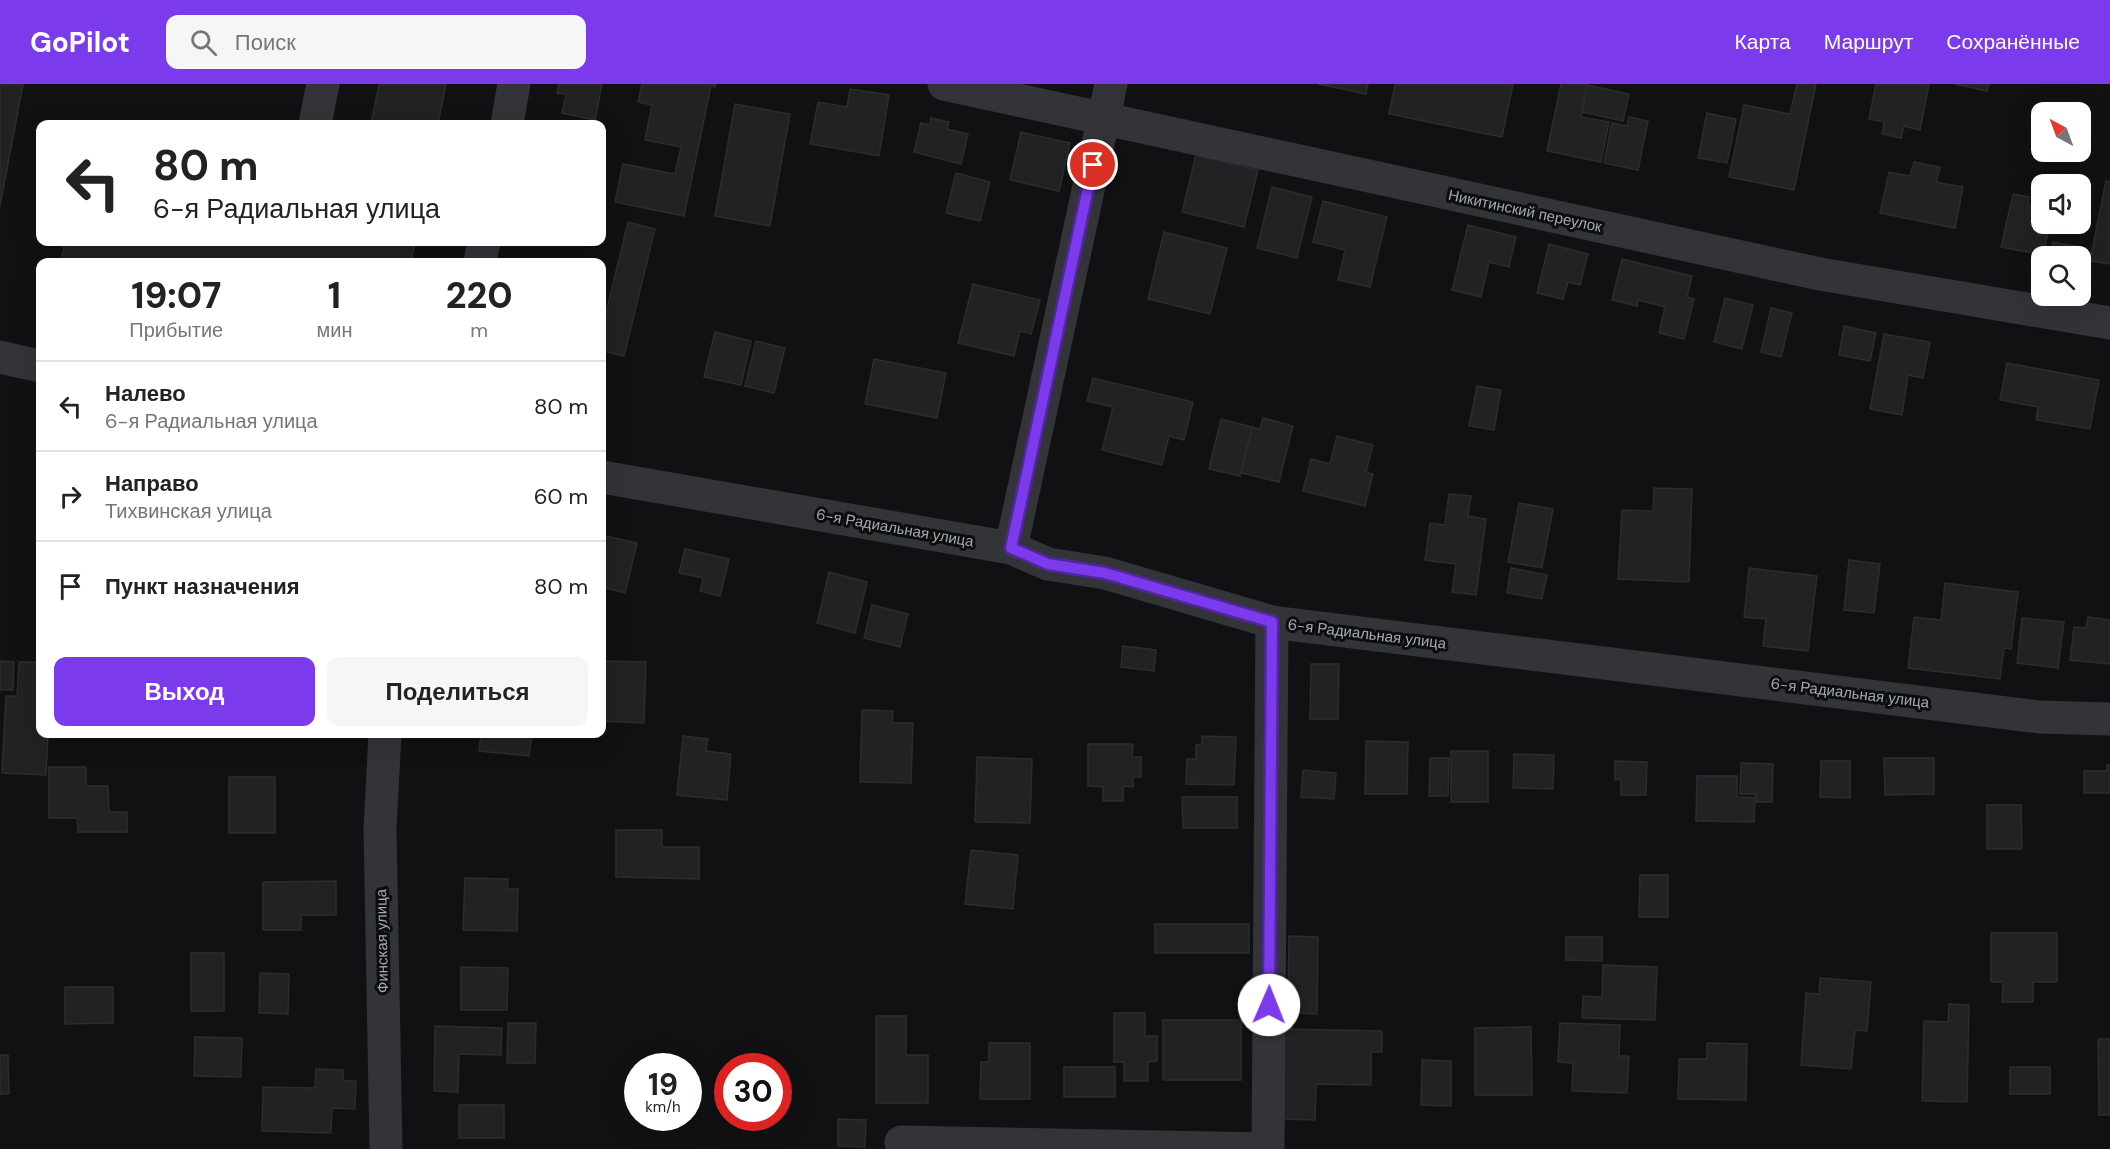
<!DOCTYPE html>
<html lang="ru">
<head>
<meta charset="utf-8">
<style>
  :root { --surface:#fff; --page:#f6f6f6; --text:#222; --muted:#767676; --line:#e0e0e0; --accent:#7c3aed }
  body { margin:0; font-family:"DM Sans",sans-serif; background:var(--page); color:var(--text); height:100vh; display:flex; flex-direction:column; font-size:22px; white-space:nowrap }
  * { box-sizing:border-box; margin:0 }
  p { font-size:20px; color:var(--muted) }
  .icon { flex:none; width:33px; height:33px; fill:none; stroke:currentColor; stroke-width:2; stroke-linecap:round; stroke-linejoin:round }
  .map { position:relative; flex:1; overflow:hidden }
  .details { position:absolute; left:36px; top:174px; width:570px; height:480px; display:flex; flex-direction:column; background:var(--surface); border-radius:12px; box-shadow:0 6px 24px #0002 }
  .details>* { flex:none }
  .guide { position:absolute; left:36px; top:36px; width:570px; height:126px; border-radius:12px; box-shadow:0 6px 24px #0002; background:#fff; color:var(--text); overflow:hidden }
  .needle { width:39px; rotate:319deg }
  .fabs { position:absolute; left:2031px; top:18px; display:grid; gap:12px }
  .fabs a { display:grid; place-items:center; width:60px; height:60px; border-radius:12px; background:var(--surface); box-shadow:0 6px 24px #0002; font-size:30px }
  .speed { position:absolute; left:624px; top:969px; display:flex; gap:12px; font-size:30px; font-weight:700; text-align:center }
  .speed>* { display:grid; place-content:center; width:78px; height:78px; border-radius:50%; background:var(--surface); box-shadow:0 6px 24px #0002; line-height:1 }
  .speed small { font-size:15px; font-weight:400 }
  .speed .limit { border:9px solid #d22; background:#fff; color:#111 }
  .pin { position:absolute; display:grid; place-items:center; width:51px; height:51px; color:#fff; margin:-26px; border:3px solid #fff; border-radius:50%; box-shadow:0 2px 6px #0007 }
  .me { position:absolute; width:66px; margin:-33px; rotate:1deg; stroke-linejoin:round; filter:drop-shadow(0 0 4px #0008) }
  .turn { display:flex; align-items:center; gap:21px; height:126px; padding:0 18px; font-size:27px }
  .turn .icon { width:78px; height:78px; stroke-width:2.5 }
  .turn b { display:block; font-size:42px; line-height:51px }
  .eta { display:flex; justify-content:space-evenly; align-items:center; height:102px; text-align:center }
  .eta b { font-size:36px; font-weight:800; line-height:42px }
  .action { display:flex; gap:12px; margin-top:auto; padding:12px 18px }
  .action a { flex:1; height:69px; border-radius:12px; background:var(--accent); color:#fff; font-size:24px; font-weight:800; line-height:69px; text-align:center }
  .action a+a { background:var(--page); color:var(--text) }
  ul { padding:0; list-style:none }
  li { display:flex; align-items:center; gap:18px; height:90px; padding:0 18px; border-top:2px solid var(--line) }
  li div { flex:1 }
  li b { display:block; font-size:22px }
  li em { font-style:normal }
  header { display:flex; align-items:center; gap:36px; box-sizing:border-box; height:84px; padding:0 30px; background:var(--accent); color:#fff }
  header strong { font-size:28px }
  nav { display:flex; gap:33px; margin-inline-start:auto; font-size:21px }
  .search { width:420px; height:54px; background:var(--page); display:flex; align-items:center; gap:15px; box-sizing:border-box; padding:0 21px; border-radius:12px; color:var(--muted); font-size:22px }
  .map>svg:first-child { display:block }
  .building { fill:#212223; stroke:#2b2c2e; stroke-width:1.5 }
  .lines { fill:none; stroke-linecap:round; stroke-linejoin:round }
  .minor { stroke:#333437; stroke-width:33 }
  .route-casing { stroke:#51269a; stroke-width:15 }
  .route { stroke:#7c3aed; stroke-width:10 }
  .labels { text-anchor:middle; stroke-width:6; stroke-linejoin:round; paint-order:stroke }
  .street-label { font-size:15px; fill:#a4abb2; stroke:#0c0d0d }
</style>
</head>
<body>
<header>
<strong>GoPilot</strong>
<div class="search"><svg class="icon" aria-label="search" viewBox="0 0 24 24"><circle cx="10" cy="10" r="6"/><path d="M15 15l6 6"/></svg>Поиск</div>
<nav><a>Карта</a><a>Маршрут</a><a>Сохранённые</a></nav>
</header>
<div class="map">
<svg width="2110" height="1065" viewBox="0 0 2110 1065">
  <rect width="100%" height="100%" fill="#111113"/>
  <g class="building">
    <polygon points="0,0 23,0 0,122"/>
    <polygon points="379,0 446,0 438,40 371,40"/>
    <polygon points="559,0 602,0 595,36 562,29 566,10 557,9"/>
    <polygon points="642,0 716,0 715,3 711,2 684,132 615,118 623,80 675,90 681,63 645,56 652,21 638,18"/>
    <polygon points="1318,0 1368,0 1366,10"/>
    <polygon points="1395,0 1513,0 1502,53 1389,30"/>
    <polygon points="1561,0 1588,0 1581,33 1609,38 1601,78 1547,67"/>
    <polygon points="1797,0 1816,0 1794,106 1729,93 1744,21 1790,30"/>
    <polygon points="1876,0 1929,0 1920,46 1904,42 1901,54 1882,50 1884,38 1869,35"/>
    <polygon points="1955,0 1989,0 1987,7"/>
    <polygon points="1587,1 1629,10 1623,37 1582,28"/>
    <polygon points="850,5 889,11 879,72 810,60 818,18 847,23"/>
    <polygon points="735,20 790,30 770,142 715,132"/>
    <polygon points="1707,29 1736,35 1727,79 1698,74"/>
    <polygon points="1629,33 1648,37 1638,86 1604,79 1612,39 1627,42"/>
    <polygon points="931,34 949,38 947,45 968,50 961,80 914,68 921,39 930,41"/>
    <polygon points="1021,48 1070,59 1059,107 1010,96"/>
    <polygon points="1196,71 1258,86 1244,143 1182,128"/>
    <polygon points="1914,78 1940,83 1936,98 1963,103 1955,144 1880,129 1889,88 1910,92"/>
    <polygon points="956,89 990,98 980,137 946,129"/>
    <polygon points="2106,97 2110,98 2110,180 2090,177"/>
    <polygon points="1272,103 1312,113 1297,174 1257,164"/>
    <polygon points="2013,110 2029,113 2028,120 2042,123 2042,140 2050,140 2043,171 2001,163"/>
    <polygon points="1323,117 1387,133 1370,203 1338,196 1345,166 1313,158"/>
    <polygon points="628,138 655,145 624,272 602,267 602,245"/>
    <polygon points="1468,141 1516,153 1509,183 1489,178 1481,213 1452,206"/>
    <polygon points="1164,148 1227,164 1210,230 1148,215"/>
    <polygon points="65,158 415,158 411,178 61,178"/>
    <polygon points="2053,158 2086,164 2080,195 2080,172 2050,172"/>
    <polygon points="1549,160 1588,170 1580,201 1568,198 1563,215 1537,209"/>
    <polygon points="1622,175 1692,192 1687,213 1694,215 1684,255 1659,249 1665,223 1638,216 1637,222 1612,216"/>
    <polygon points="973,200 1040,216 1031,250 1020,247 1014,272 958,259"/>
    <polygon points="1725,214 1753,221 1742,265 1714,258"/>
    <polygon points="1771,224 1792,229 1781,273 1761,268"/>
    <polygon points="1844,242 1876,249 1870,277 1839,271"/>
    <polygon points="715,248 751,257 741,301 704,293"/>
    <polygon points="1884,250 1930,258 1923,294 1908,291 1902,331 1870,325"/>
    <polygon points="756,257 785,264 774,309 745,302"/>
    <polygon points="874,275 946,289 937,334 865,320"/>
    <polygon points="2007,279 2099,296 2090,345 2036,336 2038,323 2000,316"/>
    <polygon points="1093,294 1193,318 1184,356 1169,352 1162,381 1102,366 1113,323 1087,317"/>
    <polygon points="1477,302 1501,306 1494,346 1469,342"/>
    <polygon points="1263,334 1293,342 1279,398 1241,389 1252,343 1260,345"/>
    <polygon points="1221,335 1252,343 1240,392 1209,385"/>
    <polygon points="1337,352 1373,361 1366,388 1373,390 1365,422 1303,407 1311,375 1330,380"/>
    <polygon points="1654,404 1692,405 1689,498 1618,495 1622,426 1653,427"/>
    <polygon points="1449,410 1471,412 1468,432 1486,435 1476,511 1452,508 1456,480 1425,476 1430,439 1445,441"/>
    <polygon points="1519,419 1553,425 1542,484 1508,478"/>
    <polygon points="602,451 637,459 625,509 602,503"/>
    <polygon points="685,465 729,475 720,512 700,507 703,494 679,489"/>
    <polygon points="1849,476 1880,480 1874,529 1844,526"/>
    <polygon points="1511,484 1547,491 1542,515 1507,509"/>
    <polygon points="1749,484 1817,492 1808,567 1763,562 1766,535 1744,533"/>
    <polygon points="829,488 867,498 855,549 817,539"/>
    <polygon points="1945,499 2018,508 2011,565 2004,564 2000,595 1908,584 1914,533 1941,536"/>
    <polygon points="872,521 908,530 900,563 864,554"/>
    <polygon points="2088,533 2110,536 2110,580 2070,576 2074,543 2086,544"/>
    <polygon points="2022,534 2064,538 2058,584 2017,579"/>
    <polygon points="1123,562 1156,566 1154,587 1121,583"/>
    <polygon points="0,577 14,578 13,606 0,606"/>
    <polygon points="602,577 646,578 644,639 602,637"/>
    <polygon points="19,578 40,578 40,650 48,650 46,691 2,689 6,612 17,612"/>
    <polygon points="1311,580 1339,580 1338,635 1310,635"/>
    <polygon points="862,626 893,627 892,639 913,639 911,699 860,698"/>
    <polygon points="481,650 532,650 529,672 479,667"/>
    <polygon points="683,652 708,655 706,667 731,670 727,716 677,711"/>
    <polygon points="1202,652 1236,653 1234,701 1186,700 1187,675 1196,675 1196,661 1202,660"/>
    <polygon points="1366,657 1408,658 1407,710 1365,710"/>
    <polygon points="1088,660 1133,660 1132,673 1141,673 1141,693 1133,693 1133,703 1123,702 1123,717 1103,717 1103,703 1088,702"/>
    <rect x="1451" y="667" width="37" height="51"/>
    <polygon points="1514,670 1554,671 1553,705 1513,704"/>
    <polygon points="977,673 1032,675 1030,739 975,738"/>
    <polygon points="1430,674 1449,674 1448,712 1429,712"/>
    <polygon points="1884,674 1934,674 1934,710 1885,711"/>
    <polygon points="1615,677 1647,678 1646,711 1621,711 1621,695 1615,696"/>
    <polygon points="1821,677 1850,677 1850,714 1820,713"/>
    <polygon points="1741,679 1773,680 1772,718 1756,718 1756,710 1740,710"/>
    <polygon points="2107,681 2110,681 2110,709 2084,709 2084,687 2107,687"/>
    <polygon points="49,683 86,683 86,702 108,702 109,728 127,728 127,748 78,748 77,734 49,734"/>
    <polygon points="1303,686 1336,689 1334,715 1301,713"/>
    <polygon points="1697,692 1737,692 1737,713 1755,714 1754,738 1696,737"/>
    <rect x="229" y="693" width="46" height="56"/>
    <polygon points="1182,713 1237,713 1237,744 1183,744"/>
    <polygon points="1987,721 2021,721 2022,765 1987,765"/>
    <polygon points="616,746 662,746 662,763 699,763 699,795 616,793"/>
    <polygon points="971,766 1018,771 1013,825 965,820"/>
    <polygon points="1640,791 1668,791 1668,833 1639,833"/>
    <polygon points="465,794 508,795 507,805 518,805 517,847 463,846"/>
    <polygon points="336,797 336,831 301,831 301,846 263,846 263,798"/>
    <rect x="1155" y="840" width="94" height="29"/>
    <polygon points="1991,849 2057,849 2057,898 2033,898 2033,918 2002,918 2003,898 1991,898"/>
    <polygon points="1289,852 1318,853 1317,930 1298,929 1299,922 1288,923"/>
    <polygon points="1566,853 1602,853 1602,877 1566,876"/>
    <rect x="191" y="869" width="33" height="58"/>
    <polygon points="1603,881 1657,883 1655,936 1582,934 1583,912 1602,913"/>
    <polygon points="461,883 508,884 507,926 461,926"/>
    <polygon points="260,889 289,890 288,930 259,929"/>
    <polygon points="1820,894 1871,898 1867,947 1855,946 1851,985 1801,981 1806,909 1819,910"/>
    <polygon points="65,903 113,903 113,939 65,940"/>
    <polygon points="1949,920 1969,921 1967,1018 1922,1017 1924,937 1948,938"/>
    <polygon points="1114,929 1145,929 1145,952 1157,952 1157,977 1148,978 1148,997 1124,997 1124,978 1114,978"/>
    <polygon points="876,932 906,932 906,971 928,971 928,1019 876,1019"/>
    <rect x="1163" y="936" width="78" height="60"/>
    <polygon points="508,939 536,939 535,979 507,979"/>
    <polygon points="1560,939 1620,941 1619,972 1629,972 1627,1009 1572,1007 1573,979 1558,978"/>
    <polygon points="435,942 502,944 501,971 459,970 458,1008 434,1007"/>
    <polygon points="1531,943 1532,1011 1475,1011 1475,944"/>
    <polygon points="1284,945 1382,947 1382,968 1371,968 1371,1001 1316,1000 1315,1036 1283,1035"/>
    <polygon points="195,953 242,954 241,993 194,992"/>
    <polygon points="2098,955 2110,955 2110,1031 2099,1031"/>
    <polygon points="989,959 1030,959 1030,1015 980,1015 981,978 989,978"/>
    <polygon points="1707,959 1747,960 1746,1016 1678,1015 1679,975 1707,975"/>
    <polygon points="0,971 8,971 9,1010 0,1010"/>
    <polygon points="1422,976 1451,977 1451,1022 1421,1021"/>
    <rect x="1064" y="983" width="51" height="30"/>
    <rect x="2010" y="983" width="40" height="27"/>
    <polygon points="316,985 343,986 343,997 356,997 355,1025 332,1024 331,1049 262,1047 263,1003 315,1004"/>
    <rect x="459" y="1021" width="45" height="33"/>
    <polygon points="838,1035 866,1036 865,1063 838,1062"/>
  </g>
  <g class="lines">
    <g class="minor">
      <polyline points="944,0 1820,190 2110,239"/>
      <polyline points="315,40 323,0"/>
      <polyline points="507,40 514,0"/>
      <polyline points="480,178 484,158"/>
      <polyline points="0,273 40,282"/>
      <polyline points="602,393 1011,464 1048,480 1105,489 1272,538 2039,633 2110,635"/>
      <polyline points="1011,464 1111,0"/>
      <polyline points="385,650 380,745 386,1065"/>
      <polyline points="901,1058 1267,1065"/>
      <polyline points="1268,1065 1272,538"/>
    </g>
  </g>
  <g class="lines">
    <defs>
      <polyline id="route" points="1093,81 1011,464 1048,480 1105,489 1272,538 1269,921"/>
    </defs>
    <use href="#route" class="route-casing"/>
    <use href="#route" class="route"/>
  </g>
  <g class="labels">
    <g class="street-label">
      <text transform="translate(1525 127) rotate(12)" y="5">Никитинский переулок</text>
      <text transform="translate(895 444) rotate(10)" y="5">6-я Радиальная улица</text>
      <text transform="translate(1367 550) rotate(7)" y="5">6-я Радиальная улица</text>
      <text transform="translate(1850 609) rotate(7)" y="5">6-я Радиальная улица</text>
      <text transform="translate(382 857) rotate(-91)" y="5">Финская улица</text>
    </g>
  </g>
</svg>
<div class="fabs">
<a><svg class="needle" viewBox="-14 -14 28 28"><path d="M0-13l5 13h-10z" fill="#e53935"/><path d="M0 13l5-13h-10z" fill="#767676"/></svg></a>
<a><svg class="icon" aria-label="sound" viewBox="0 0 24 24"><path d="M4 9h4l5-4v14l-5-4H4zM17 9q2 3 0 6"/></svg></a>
<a><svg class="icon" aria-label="search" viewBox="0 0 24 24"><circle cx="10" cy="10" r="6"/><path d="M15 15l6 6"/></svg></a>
</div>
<div class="speed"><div>19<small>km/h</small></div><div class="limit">30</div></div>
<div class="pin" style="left:1093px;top:81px;background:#d93025"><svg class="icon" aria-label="arrive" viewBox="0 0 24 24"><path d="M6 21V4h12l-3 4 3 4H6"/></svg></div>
<svg class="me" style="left:1269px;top:921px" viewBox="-20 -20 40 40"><circle r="19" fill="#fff"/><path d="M0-13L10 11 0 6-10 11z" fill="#7c3aed"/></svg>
<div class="guide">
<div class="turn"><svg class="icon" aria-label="left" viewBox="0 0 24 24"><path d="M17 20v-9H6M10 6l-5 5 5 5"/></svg><div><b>80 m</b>6-я Радиальная улица</div></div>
</div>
<section class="details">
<div class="eta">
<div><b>19:07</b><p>Прибытие</p></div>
<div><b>1</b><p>мин</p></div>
<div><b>220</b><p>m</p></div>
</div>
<ul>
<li><svg class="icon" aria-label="left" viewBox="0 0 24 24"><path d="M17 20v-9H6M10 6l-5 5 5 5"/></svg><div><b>Налево</b><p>6-я Радиальная улица</p></div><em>80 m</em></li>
<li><svg class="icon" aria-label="right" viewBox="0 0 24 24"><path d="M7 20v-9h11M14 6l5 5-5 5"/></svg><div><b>Направо</b><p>Тихвинская улица</p></div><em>60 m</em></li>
<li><svg class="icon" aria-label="arrive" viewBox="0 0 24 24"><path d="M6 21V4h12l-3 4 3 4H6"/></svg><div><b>Пункт назначения</b></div><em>80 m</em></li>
</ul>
<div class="action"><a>Выход</a><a>Поделиться</a></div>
</section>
</div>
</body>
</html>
